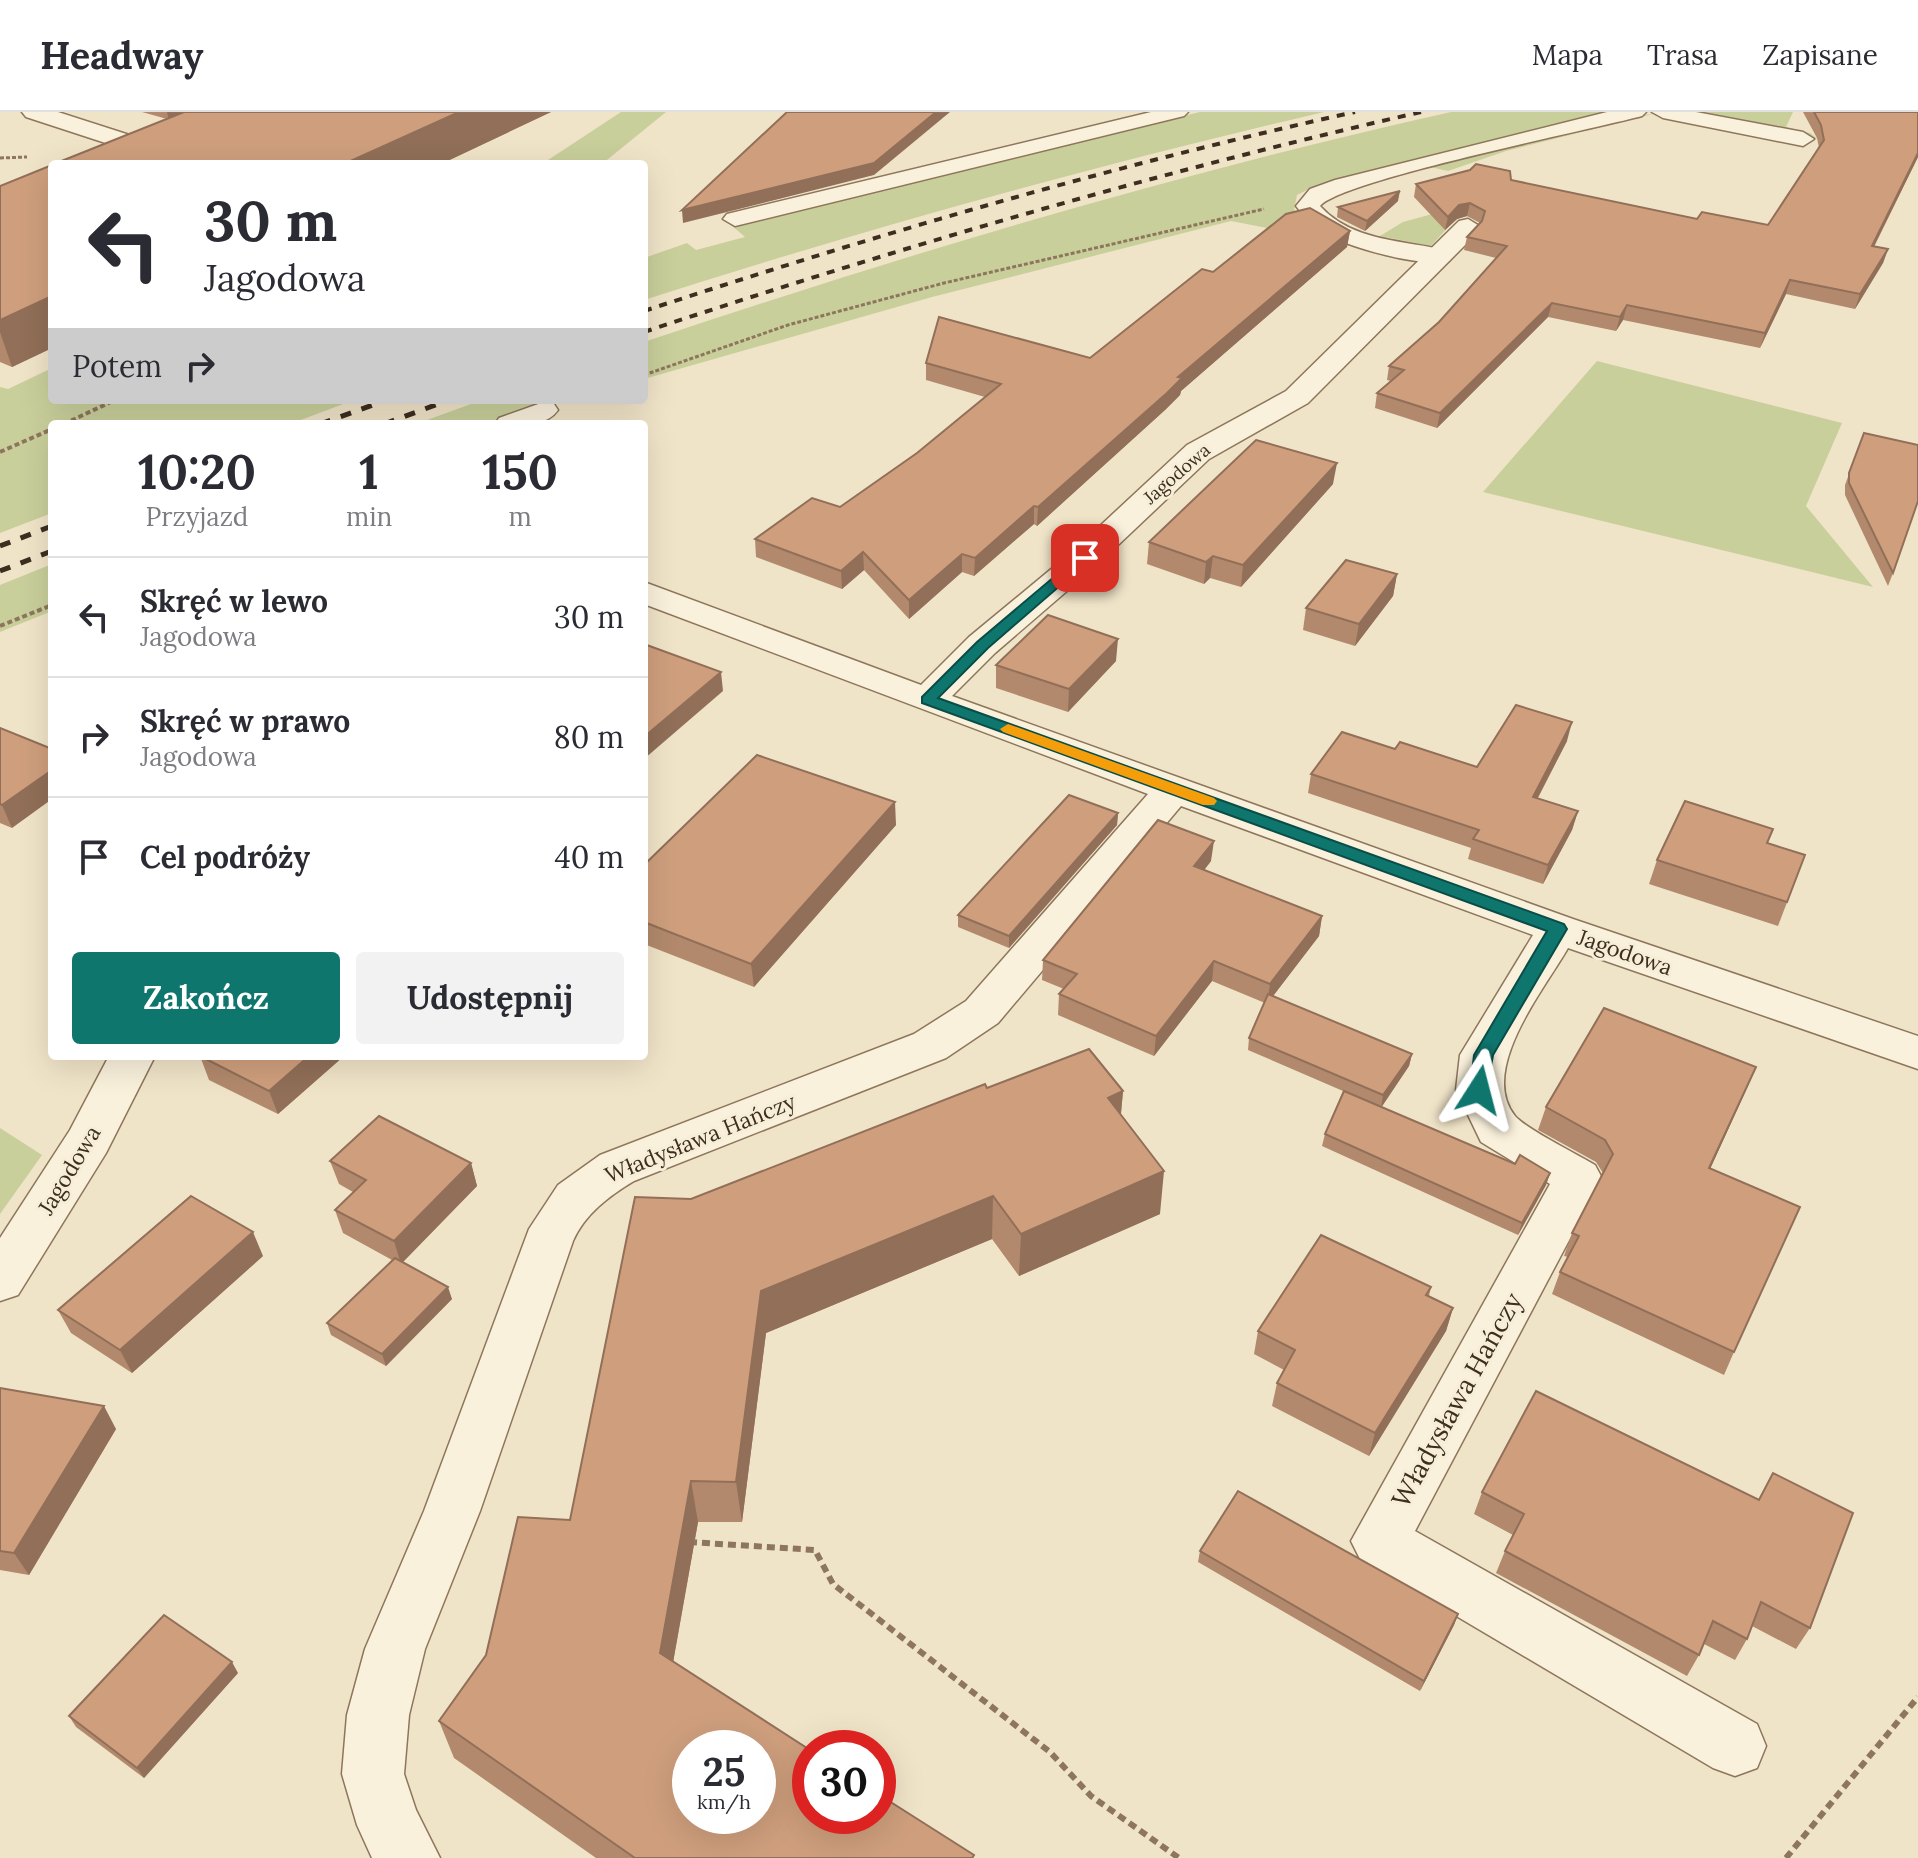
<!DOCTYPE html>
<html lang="pl">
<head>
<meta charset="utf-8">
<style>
  :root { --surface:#fff; --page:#f2f2f3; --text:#2b2b33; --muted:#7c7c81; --line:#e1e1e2; --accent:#0f766e }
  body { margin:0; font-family:Lora,serif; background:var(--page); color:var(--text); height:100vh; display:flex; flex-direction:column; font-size:30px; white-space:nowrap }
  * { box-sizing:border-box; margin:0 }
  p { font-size:26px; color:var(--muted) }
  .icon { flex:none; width:44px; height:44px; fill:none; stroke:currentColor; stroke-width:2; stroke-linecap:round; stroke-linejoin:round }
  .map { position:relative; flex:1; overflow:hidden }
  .sheet { position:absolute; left:48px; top:308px; width:600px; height:640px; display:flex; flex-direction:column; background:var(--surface); border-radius:8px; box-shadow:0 8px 32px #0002 }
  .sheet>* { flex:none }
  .top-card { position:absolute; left:48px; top:48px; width:600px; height:244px; border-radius:8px; box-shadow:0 8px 32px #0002; background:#fff; color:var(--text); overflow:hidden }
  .speed { position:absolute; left:672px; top:1618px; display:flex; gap:16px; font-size:40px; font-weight:700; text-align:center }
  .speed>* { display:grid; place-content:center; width:104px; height:104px; border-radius:50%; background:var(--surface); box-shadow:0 8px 32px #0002; line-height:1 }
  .speed small { font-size:20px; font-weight:400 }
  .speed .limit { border:12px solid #d22; background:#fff; color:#111 }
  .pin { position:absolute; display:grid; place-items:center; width:68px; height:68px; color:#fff; margin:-34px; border-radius:16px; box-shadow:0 4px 12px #0006 }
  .me { position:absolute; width:88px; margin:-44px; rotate:9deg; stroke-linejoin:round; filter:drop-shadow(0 0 6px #0008) }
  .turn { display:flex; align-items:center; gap:28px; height:168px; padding:0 24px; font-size:36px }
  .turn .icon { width:104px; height:104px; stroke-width:2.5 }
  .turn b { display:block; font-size:56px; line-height:68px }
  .then { display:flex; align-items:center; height:76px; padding:0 24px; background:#0003; gap:16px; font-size:30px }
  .eta { display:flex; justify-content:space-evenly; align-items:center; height:136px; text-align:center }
  .eta b { font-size:48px; font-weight:700; line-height:56px }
  .primary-button { display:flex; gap:16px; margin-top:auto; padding:16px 24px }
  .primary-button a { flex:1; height:92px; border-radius:8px; background:var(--accent); color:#fff; font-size:32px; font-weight:700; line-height:92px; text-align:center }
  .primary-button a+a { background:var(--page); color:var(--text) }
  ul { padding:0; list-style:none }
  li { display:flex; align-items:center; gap:24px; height:120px; padding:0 24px; border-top:2px solid var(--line) }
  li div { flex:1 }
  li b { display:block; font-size:30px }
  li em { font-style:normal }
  header { display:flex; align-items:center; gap:48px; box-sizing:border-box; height:112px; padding:0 40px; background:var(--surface); border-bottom:2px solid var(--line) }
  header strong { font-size:38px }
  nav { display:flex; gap:44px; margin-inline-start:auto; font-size:28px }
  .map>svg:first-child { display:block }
  .green { fill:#c9cf9b }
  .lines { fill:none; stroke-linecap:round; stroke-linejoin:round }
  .service-casing { stroke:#8d765c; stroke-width:3 }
  .minor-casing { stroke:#8d765c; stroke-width:3 }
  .path-far2 { stroke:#8d765c; stroke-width:3; stroke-dasharray:4 2; stroke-linecap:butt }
  .path-far1 { stroke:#8d765c; stroke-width:4; stroke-dasharray:5 3; stroke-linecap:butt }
  .path { stroke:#8d765c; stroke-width:6; stroke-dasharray:8 5; stroke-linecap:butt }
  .service { fill:#faf1dc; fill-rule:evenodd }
  .minor { fill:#faf1dc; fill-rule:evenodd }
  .rail-far1 { stroke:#3d2e20; stroke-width:4; stroke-dasharray:8 8; stroke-linecap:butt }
  .rail { stroke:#3d2e20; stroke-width:5; stroke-dasharray:11 11; stroke-linecap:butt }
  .wall { fill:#b2896c }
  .shaded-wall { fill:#916f58 }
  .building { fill:#cf9f7d; stroke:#916f58; stroke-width:2; fill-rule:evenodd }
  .route { fill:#0f766e; stroke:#0a4d48; stroke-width:2 }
  .slow { fill:#f59e0b }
  .labels { text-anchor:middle; stroke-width:6; stroke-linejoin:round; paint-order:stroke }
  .far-street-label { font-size:18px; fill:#3d2e20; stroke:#f7eed8 }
  .street-label { font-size:22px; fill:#3d2e20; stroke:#f7eed8 }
  .near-street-label { font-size:26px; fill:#3d2e20; stroke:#f7eed8 }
</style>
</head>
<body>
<header>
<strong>Headway</strong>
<nav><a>Mapa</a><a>Trasa</a><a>Zapisane</a></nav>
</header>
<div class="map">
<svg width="1918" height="1746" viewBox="0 0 1918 1746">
  <rect width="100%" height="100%" fill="#f0e4c8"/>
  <g class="green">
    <polygon points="621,0 666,0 602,52 542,52"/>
    <path d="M1200,0H1324C1094,54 868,116 644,188V146L687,131L696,138L745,125L730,112Z"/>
    <path d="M1451,0H1610L1313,75L1297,83L1294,98L1308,112L1339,130L1231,109L932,185L644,267V230C910,141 1177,61 1451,0Z"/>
    <polygon points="1696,0 1793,0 1786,15 1810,21 1818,27"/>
    <polygon points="1653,2 1506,39 1448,59 1430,55 1632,4"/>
    <polygon points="1512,80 1500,110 1459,103 1431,134 1380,124 1403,110"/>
    <polygon points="1597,249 1842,311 1806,394 1873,475 1483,380"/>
    <polygon points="52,256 52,288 354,288 290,312 52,312 52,401 0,421 0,275 8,277"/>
    <polygon points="482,288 562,288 497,312 416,312"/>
    <polygon points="52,452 52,499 0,520 0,473"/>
    <polygon points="0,1016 42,1043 0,1102"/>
  </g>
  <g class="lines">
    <defs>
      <g id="service">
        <polygon points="1151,0 1188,0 1184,4 735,114 723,107 727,102"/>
        <path d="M1607,0H1646L1642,4C1594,17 1342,68 1320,94C1352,130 1405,128 1449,139L1452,144L1449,149C1422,156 1346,135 1323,120C1312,113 1304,104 1296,94L1310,77L1335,68Z"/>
        <polygon points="1652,0 1696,0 1803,20 1814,27 1803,34 1663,6"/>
        <path d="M544,290L554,292L558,298C545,317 515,312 495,312L499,306Z"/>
      </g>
      <g id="minor">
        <polygon points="22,0 58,0 145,28 148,33 145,38 127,38 26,5"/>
        <path d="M1468,107L1481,115L1477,121L1308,291L1209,347L1097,453L995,541L952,584L1573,807L1918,924V957L1568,836C1544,878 1478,958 1515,1004C1526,1017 1577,1042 1595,1053L1602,1066L1415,1419L1757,1612L1766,1634L1757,1656L1735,1664L1713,1656L1360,1447L1351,1429L1550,1072L1481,1030L1456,978L1460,943L1533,823L1181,694L998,911L946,946L634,1069C609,1084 585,1102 573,1129L480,1399L425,1537L409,1603L404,1662L416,1698L440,1746H372L357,1713L342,1662L347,1603L365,1537L424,1399L529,1117L558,1073L600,1043L914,922L966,889L1148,682L644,492V470L921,573L969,525L1073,439L1187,333L1286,279L1459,109Z"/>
        <polygon points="109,944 155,944 106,1041 18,1183 0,1189 0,1126 70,1018"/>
      </g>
    </defs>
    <use href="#service" class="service-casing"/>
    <use href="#minor" class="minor-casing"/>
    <g class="path-far2">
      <polyline points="0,46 27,45"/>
      <polyline points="644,263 788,213 944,171 1264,97"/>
    </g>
    <g class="path-far1">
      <polyline points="64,312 115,288"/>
      <polyline points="0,340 52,317"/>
      <polyline points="0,514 52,493"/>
    </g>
    <g class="path">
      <polyline points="689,1430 815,1438 833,1472 1050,1640 1091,1684 1179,1746"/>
      <polyline points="1786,1746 1918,1585"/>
    </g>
    <use href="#service" class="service"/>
    <use href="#minor" class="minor"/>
    <g class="rail-far1">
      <path d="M644,199C878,122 1114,53 1355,0"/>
      <path d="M644,220C900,135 1158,60 1421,0"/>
    </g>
    <g class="rail">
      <polyline points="320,312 387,288"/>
      <polyline points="384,312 449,288"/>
      <polyline points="0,434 52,414"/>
      <polyline points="0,459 52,439"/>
    </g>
  </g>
  <g class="wall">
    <polygon points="142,0 551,0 441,52 167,7"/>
    <polygon points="1803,0 1918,0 1918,45 1874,135 1888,137 1883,151 1855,197 1786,182 1760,236 1623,208 1616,219 1548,205 1437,316 1375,296 1377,281 1391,269 1387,268 1389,254 1439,210 1496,146 1464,138 1467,125 1480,111 1467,104 1457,107 1445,118 1414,85 1416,72 1511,68 1697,107 1768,113 1819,36 1817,26"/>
    <polygon points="52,53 52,236 12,255 0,250 0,74"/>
    <polygon points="1398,89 1365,119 1337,105 1338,95"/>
    <polygon points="1350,119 1347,135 1181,279 1180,283 1165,298 1037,414 1034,412 974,464 962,460 909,507 864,458 842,477 756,445 755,427 840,395 917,341 985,285 926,268 926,251 1090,246 1213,160"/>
    <polygon points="1864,321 1893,461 1888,474 1845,383 1845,373"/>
    <polygon points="1333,372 1241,475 1210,466 1204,472 1147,452 1149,430"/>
    <polygon points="1397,462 1393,484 1355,534 1303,518 1306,496"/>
    <polygon points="1116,549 1068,600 996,576 996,553"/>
    <polygon points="0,616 12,716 0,711"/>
    <polygon points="1567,629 1538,686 1578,699 1572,718 1543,772 1468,747 1471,736 1308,681 1311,662 1395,637 1477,655"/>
    <polygon points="1118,701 1117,713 1009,836 958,815 958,803"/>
    <polygon points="896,713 754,875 644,832 644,753"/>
    <polygon points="1767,731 1805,743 1778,814 1649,772 1657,748"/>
    <polygon points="1211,749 1204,758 1322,804 1319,824 1273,884 1412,942 1409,954 1381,995 1515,1052 1550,1061 1546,1073 1518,1123 1322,1034 1325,1022 1343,979 1248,938 1249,926 1265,891 1212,869 1154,944 1058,903 1059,882 1064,877 1042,868 1043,848"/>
    <polygon points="200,944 344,944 278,1002 209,968"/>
    <polygon points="987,976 1123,979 1121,1002 1160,1102 1019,1164 992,1127 766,1221 742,1410 698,1410 673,1550 974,1746 596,1746 454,1646 439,1609 486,1543 570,1408 691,1087"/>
    <polygon points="1746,978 1710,1057 1734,1240 1724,1263 1552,1182 1560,1160 1568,1145 1564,1144 1572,1121 1603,1061 1596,1050 1538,1018 1546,995"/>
    <polygon points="330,1049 471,1051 477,1074 403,1150 452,1187 386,1254 331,1223 327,1211 392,1148 343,1121 335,1098 353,1080 339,1072"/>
    <polygon points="263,1144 132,1261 71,1221 58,1198"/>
    <polygon points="1431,1175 1429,1184 1453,1196 1446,1219 1369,1344 1272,1294 1277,1271 1284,1258 1254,1242 1258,1219"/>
    <polygon points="0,1276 116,1317 29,1463 0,1458"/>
    <polygon points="1773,1361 1810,1516 1796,1537 1752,1514 1747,1527 1735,1548 1704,1532 1699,1543 1687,1564 1496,1461 1505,1439 1513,1423 1474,1402 1482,1380 1758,1388"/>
    <polygon points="1200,1439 1458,1502 1454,1513 1420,1579 1198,1450"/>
    <polygon points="238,1561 144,1666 76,1615 69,1604"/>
  </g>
  <g class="shaded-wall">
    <polygon points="167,0 187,0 169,8"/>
    <polygon points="459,0 551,0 441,52 344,52"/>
    <polygon points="936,0 950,0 874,63 683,111 682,98"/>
    <polygon points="1918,41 1918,45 1867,148 1872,134"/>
    <polygon points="1400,79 1398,89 1365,119 1367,109"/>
    <polygon points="1470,91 1467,104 1457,107 1445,118 1448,105 1459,93"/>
    <polygon points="1350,119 1347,135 1181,279 1180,283 1165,298 1037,414 1038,395 1178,265"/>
    <polygon points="1888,137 1883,151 1855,197 1860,182"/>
    <polygon points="1790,168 1786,182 1760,236 1765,221"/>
    <polygon points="52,184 52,236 12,255 0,220 0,208"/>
    <polygon points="1552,191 1548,205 1437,316 1440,301"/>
    <polygon points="1627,193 1623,208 1616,219 1620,205"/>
    <polygon points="1337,351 1333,372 1241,475 1243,453"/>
    <polygon points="1034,394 1034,412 974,464 975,446"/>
    <polygon points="863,440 864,458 842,477 841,459"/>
    <polygon points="962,442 962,460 909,507 909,488"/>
    <polygon points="1213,444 1210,466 1204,472 1206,450"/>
    <polygon points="1397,462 1393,484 1355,534 1359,512"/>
    <polygon points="1118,527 1116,549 1068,600 1069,577"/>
    <polygon points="721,560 723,579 644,647 644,625"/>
    <polygon points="1572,610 1567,629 1528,704 1533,685"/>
    <polygon points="52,658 52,687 12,716 2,693"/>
    <polygon points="895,690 896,713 754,875 751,852"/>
    <polygon points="1578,699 1572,718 1543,772 1548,753"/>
    <polygon points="1118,701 1117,713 1009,836 1009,824"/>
    <polygon points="1214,729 1211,749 1192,774 1194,754"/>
    <polygon points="1322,804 1319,824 1267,892 1270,872"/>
    <polygon points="1214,849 1212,869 1154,944 1156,924"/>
    <polygon points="1412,942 1409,954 1381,996 1383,983"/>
    <polygon points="309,944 344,944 278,1002 269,979"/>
    <polygon points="1756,955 1746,978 1700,1079 1709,1056"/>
    <polygon points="1123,979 1119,1022 1108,986"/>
    <polygon points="471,1051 477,1074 401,1152 394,1129"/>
    <polygon points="1164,1059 1160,1102 1019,1164 1021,1122"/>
    <polygon points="1550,1061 1546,1073 1518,1123 1522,1111"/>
    <polygon points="993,1084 992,1127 766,1221 742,1410 736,1370 761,1179"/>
    <polygon points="253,1120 263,1144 132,1261 120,1238"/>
    <polygon points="448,1175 452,1187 386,1254 382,1242"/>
    <polygon points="1453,1196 1446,1219 1369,1344 1375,1321"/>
    <polygon points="104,1294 116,1317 29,1463 14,1441"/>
    <polygon points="691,1369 698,1410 668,1579 660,1541"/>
    <polygon points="1458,1502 1454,1513 1420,1579 1424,1569"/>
    <polygon points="232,1550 238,1561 144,1666 137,1656"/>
  </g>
  <g class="building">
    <polygon points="184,0 459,0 344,52 54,52"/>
    <polygon points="787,0 936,0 874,51 682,98"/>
    <polygon points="1814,0 1918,0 1918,41 1872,134 1888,137 1860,182 1790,168 1765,221 1627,193 1620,205 1552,191 1440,301 1377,281 1404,258 1389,254 1439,210 1507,134 1467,125 1482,109 1485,99 1470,91 1459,93 1448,105 1416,72 1470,58 1476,52 1510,59 1511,68 1697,107 1702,100 1768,113 1824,28 1821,13"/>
    <polygon points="52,53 52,184 0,208 0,74"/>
    <polygon points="1400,79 1367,109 1338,95"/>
    <polygon points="1310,96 1350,119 1178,265 1182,266 1167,281 1038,395 1034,394 975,446 962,442 909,488 863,440 841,459 755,427 812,386 840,395 917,341 1001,272 926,251 939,205 1090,246 1202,157 1213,160 1286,102"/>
    <polygon points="1864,321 1918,333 1918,389 1893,461 1849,371 1849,361"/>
    <polygon points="1256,328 1337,351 1243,453 1213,444 1206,450 1149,430"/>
    <polygon points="1346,448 1397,462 1359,512 1306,496"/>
    <polygon points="1048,503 1118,527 1069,577 996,553"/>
    <polygon points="644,532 721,560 644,625"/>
    <polygon points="1516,593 1572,610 1533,685 1578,699 1548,753 1473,727 1479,718 1311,662 1342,620 1395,637 1400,630 1477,655"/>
    <polygon points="0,616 52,637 52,658 2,693 0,692"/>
    <polygon points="757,643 895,690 751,852 644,810 644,753"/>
    <polygon points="1069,683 1118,701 1009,824 958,803"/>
    <polygon points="1685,689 1773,717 1767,731 1805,743 1787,790 1657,748"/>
    <polygon points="1158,708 1214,729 1194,754 1322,804 1270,872 1214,849 1156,924 1059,882 1077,862 1043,848"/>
    <polygon points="1268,882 1412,942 1383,983 1249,926"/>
    <polygon points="1604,896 1756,955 1709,1056 1800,1095 1734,1240 1560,1160 1579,1124 1572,1121 1613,1042 1605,1028 1546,995"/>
    <path d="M1089,937L1123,979L1108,986L1164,1059L1021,1122L993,1084L761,1179L736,1370L691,1369L660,1541L810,1638V1704H878V1682L974,1743L972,1746H635L439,1609L486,1543L518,1405L570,1408L635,1085L691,1087L985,972L987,976ZM690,1636H758V1704H690Z"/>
    <polygon points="200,944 309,944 269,979"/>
    <polygon points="1344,979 1515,1052 1520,1043 1550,1061 1522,1111 1325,1022"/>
    <polygon points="379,1004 471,1051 394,1129 335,1098 366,1068 330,1049"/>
    <polygon points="191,1084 253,1120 120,1238 58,1198"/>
    <polygon points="1321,1123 1431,1175 1426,1183 1453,1196 1375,1321 1277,1271 1295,1238 1258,1219"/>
    <polygon points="395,1146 448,1175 382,1242 327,1211"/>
    <polygon points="0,1276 104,1294 14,1441 0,1439"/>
    <polygon points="1536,1279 1759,1388 1773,1361 1853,1401 1810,1516 1761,1490 1747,1527 1713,1509 1699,1543 1505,1439 1524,1402 1482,1380"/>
    <polygon points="1238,1379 1458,1502 1424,1569 1200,1439"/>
    <polygon points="164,1503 232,1550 137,1656 69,1604"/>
  </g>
  <polygon class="route" points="1080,443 1092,446 988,536 938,586 1564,812 1567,817 1493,943 1486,983 1472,983 1470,978 1474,943 1547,819 922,591 922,585 977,530"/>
  <polygon class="slow" points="1008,612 1214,686 1217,689 1214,693 1203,693 1003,620 1000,617"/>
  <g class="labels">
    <g class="far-street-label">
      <text transform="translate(1177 362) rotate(-41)" y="6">Jagodowa</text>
    </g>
    <g class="street-label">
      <text transform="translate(1625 840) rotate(19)" y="8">Jagodowa</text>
      <text transform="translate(700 1026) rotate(-22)" y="8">Władysława Hańczy</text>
      <text transform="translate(69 1058) rotate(-59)" y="8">Jagodowa</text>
    </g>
    <g class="near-street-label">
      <text transform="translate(1457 1288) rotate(-61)" y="9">Władysława Hańczy</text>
    </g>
  </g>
</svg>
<div class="speed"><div>25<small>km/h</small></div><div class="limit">30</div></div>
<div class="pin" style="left:1085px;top:446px;background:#d93025"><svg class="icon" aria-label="arrive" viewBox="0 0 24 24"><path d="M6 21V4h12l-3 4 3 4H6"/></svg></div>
<svg class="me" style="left:1479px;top:978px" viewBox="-20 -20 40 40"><path d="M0-17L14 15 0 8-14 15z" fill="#0f766e" stroke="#fff" stroke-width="4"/></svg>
<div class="top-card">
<div class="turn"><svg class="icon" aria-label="left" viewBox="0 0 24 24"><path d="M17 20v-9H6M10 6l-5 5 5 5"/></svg><div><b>30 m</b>Jagodowa</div></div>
<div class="then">Potem<svg class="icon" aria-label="right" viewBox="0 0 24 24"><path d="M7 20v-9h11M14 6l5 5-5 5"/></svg></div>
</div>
<section class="sheet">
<div class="eta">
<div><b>10:20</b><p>Przyjazd</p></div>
<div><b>1</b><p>min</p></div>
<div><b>150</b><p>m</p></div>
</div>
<ul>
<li><svg class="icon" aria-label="left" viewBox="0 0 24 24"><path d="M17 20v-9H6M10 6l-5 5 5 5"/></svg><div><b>Skręć w lewo</b><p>Jagodowa</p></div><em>30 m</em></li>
<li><svg class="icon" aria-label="right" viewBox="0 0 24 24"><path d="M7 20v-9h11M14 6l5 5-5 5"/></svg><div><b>Skręć w prawo</b><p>Jagodowa</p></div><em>80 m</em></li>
<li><svg class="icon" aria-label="arrive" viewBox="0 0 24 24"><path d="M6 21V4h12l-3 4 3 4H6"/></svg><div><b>Cel podróży</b></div><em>40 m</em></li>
</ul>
<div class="primary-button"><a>Zakończ</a><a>Udostępnij</a></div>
</section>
</div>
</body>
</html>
